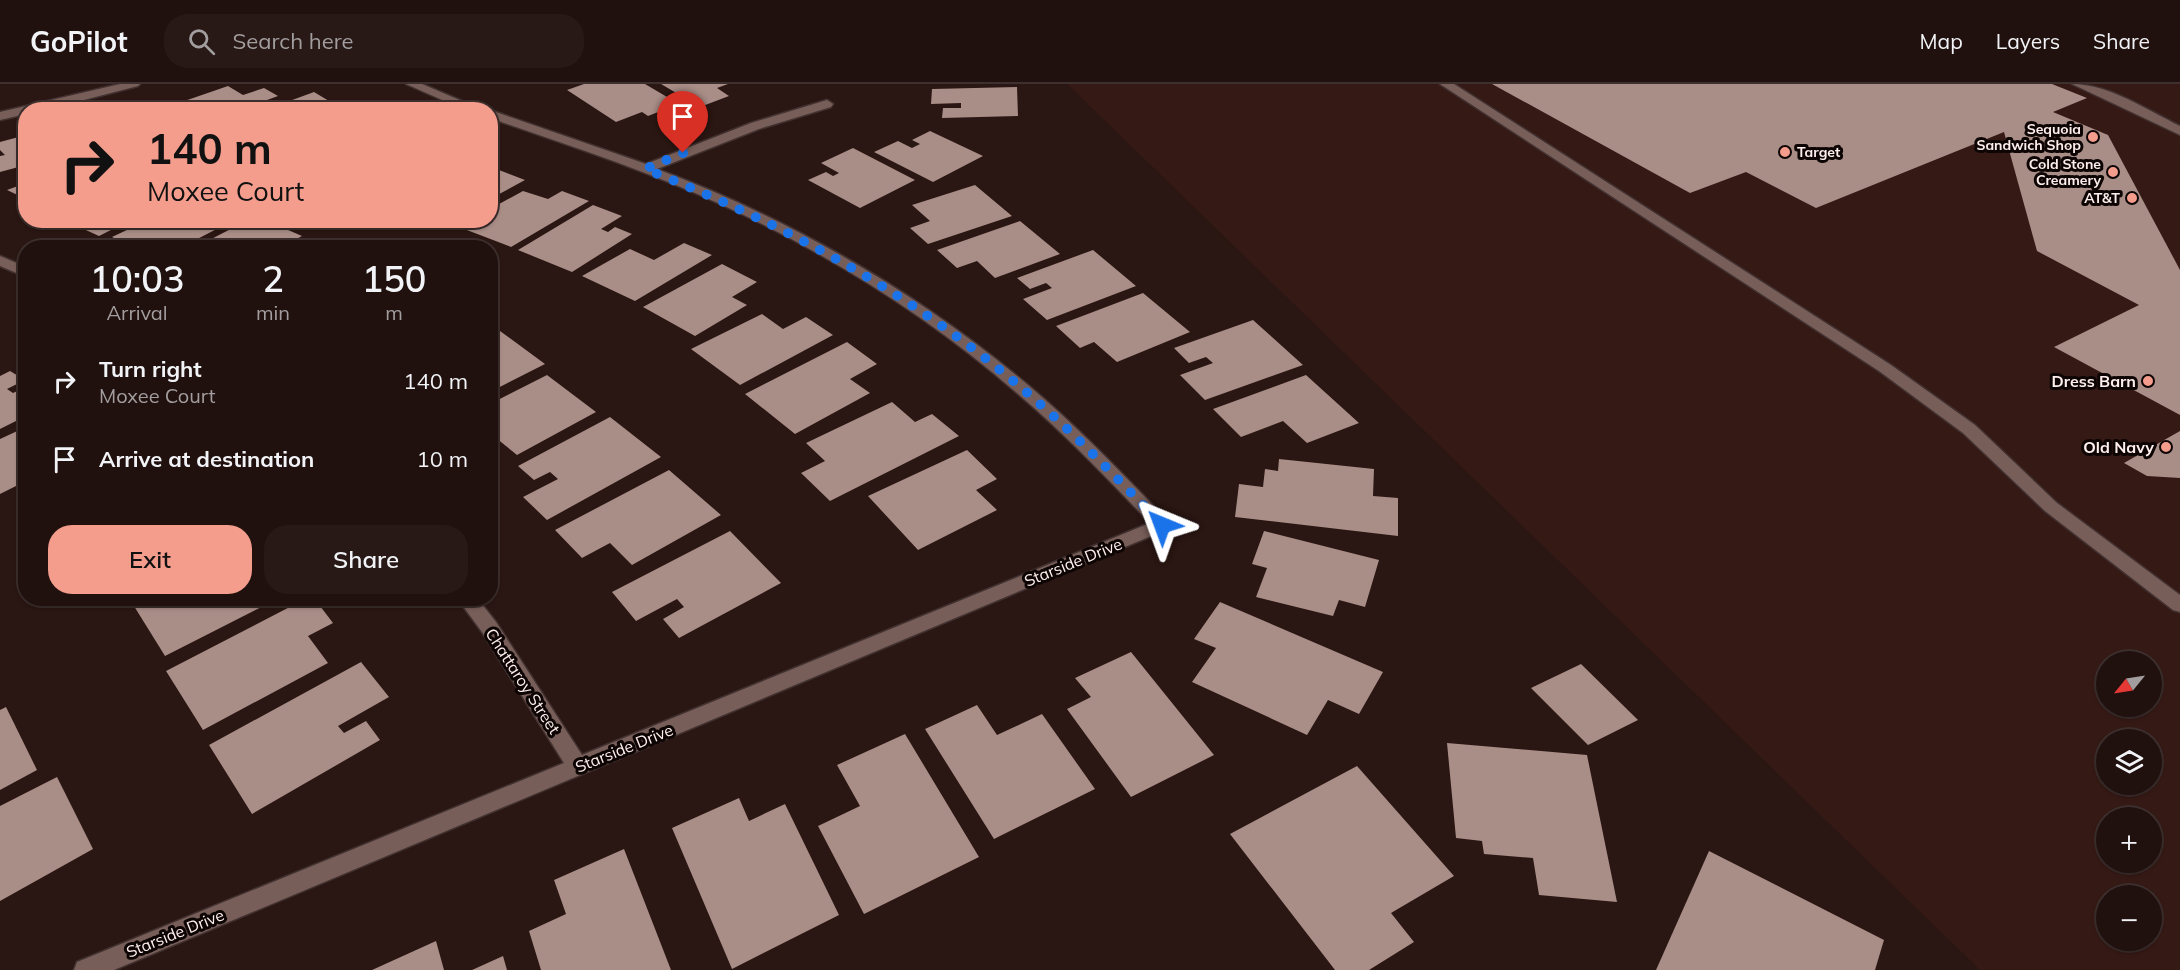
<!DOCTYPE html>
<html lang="en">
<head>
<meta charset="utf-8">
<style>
  :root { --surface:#20100e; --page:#281917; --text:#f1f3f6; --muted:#a29d9e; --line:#3d302e; --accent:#f49d8d }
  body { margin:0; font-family:Mulish,sans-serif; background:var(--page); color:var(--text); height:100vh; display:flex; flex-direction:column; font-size:22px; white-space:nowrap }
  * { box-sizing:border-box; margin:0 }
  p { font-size:20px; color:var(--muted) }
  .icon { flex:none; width:33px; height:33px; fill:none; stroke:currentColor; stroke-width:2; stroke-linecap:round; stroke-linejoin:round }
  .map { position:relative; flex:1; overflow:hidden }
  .panel { position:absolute; left:18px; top:156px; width:480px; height:366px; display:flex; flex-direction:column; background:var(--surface); border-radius:24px; box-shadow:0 2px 4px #0004,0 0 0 2px var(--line) }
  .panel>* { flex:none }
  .hud { position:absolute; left:18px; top:18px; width:480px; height:126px; border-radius:24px; box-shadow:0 2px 4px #0004,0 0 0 2px var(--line); background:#f49d8d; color:#111; overflow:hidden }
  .needle { width:39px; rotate:240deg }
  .buttons { position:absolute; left:2096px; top:567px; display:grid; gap:12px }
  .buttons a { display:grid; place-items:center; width:66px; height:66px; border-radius:50%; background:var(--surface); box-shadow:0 2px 4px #0004,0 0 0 2px var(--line); font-size:30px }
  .pin { position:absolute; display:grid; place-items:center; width:51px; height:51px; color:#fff; margin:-62px -26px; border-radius:50% 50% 50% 0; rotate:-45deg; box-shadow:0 0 6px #0007 }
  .pin .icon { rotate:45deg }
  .me { position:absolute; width:66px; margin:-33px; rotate:316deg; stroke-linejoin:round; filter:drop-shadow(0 0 4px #0008) }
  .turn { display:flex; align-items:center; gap:21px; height:126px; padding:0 30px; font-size:27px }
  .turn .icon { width:78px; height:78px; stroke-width:2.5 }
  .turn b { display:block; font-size:42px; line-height:51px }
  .eta { display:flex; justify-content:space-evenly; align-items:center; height:102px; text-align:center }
  .eta b { font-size:36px; font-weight:600; line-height:42px }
  .action { display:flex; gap:12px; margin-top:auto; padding:12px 30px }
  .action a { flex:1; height:69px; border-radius:24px; background:var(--accent); color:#111; font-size:24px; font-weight:600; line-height:69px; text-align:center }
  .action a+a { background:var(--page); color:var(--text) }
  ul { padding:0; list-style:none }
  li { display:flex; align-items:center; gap:18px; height:78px; padding:0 30px }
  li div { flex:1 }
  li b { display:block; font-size:22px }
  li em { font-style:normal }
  header { display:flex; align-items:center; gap:36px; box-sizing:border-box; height:84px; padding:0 30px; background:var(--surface); border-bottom:2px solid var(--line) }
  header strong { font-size:28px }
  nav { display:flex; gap:33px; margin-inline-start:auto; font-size:21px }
  .search { width:420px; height:54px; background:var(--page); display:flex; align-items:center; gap:15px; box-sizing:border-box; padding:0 21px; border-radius:24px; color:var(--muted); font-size:22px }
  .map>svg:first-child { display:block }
  .built { fill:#351915; fill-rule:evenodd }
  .building { fill:#a98d87 }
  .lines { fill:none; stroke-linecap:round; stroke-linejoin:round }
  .lane-casing { stroke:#413130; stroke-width:3 }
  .street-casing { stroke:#413130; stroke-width:3 }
  .lane { fill:#785e59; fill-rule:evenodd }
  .street { fill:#785e59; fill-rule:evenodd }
  .route { stroke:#1a73e8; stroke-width:10; stroke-dasharray:0 18 }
  .poi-dot { fill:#f49d8d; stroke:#0d0504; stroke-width:2 }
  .labels { text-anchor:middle; stroke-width:6; stroke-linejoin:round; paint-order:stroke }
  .far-poi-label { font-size:14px; font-weight:bold; fill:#feefec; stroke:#0d0504; text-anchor:end }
  .poi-label { font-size:16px; font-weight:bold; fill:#feefec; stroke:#0d0504; text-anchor:end }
  .street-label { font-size:16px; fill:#feefec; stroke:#0d0504 }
</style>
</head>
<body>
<header>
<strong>GoPilot</strong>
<div class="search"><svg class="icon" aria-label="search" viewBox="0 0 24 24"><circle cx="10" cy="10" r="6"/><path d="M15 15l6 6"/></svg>Search here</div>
<nav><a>Map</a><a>Layers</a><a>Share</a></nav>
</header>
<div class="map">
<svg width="2180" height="886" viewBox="0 0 2180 886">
  <rect width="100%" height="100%" fill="#2a1612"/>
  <path class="built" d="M1067,0H2180V886H1980ZM2106,578H2151V622H2106ZM2106,656H2151V700H2106ZM2106,734H2151V778H2106ZM2106,812H2151V856H2106Z"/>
  <g class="building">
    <polygon points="584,0 645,0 679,20 648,32 642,28 616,38 567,6"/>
    <polygon points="661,0 728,0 717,4 729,12 700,23"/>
    <polygon points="1492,0 2052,0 2087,14 2053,28 2108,51 2180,186 2180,331 2054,263 2139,221 2037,167 2004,48 1816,124 1746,88 1690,109"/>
    <polygon points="228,2 243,11 264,4 278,12 240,26 171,26 167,23"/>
    <polygon points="1017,3 1018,32 942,34 943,24 961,24 961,19 931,20 932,5"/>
    <polygon points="314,8 329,17 310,24 312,26 265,26"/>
    <polygon points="930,47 983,72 933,98 874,68 898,57 912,64 920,60 912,56"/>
    <polygon points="26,51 26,81 0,88 0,72 5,71 0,66 0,58"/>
    <polygon points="853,64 915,96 860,124 808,96 826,88 833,92 839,89 821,79"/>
    <polygon points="499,86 525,96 490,115 490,91"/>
    <polygon points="26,99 26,115 7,106"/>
    <polygon points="975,101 1012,132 928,160 910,144 930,137 912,121"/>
    <polygon points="523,107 548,115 562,107 589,117 511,163 459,143 470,136 490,136 490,125"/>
    <polygon points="593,121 622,132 601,145 608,148 615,143 632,150 572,188 518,166"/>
    <polygon points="88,136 131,136 99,152 77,142"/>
    <polygon points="148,136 234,136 180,164 171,164 155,156 134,164 112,153"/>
    <polygon points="248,136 265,136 302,152 280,164 194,164"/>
    <polygon points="1020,137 1060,170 995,194 977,177 957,184 937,166"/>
    <polygon points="315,155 335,163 335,164 299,164"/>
    <polygon points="684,159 712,171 635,217 582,192 630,165 654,176"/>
    <polygon points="1093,166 1136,202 1047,236 1023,215 1052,204 1046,199 1030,205 1017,194"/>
    <polygon points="722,180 757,198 732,213 747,221 695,252 643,223"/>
    <polygon points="1143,209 1190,248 1117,278 1094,258 1080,264 1056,242"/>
    <polygon points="762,230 783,245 806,233 833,251 740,301 691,265"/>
    <polygon points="1253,236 1303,281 1205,316 1180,291 1213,279 1206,273 1189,279 1174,264"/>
    <polygon points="500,247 545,280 490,308 490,251"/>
    <polygon points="847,258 877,280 850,295 870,309 795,350 745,310"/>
    <polygon points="10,287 25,296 7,305 13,309 26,303 26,332 0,345 0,292"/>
    <polygon points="547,291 596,328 517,371 496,354 490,357 490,320"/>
    <polygon points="1306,291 1359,339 1307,359 1283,337 1241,353 1213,325"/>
    <polygon points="892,318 915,338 932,330 959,352 830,417 801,389 825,377 806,359"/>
    <polygon points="610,333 661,373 547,436 523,413 558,395 550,388 534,396 518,382"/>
    <polygon points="26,343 26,397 0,410 0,355"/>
    <polygon points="2180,347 2180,394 2147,392 2124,379"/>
    <polygon points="967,366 997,395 976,406 997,426 918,466 868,412"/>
    <polygon points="1279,375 1374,385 1373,412 1398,414 1398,452 1235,433 1239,400 1263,403 1265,385 1278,387"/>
    <polygon points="669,386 721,431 632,481 610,459 582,474 555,446"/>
    <polygon points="730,447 781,499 679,554 663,535 684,523 677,515 636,537 612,508"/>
    <polygon points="1264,447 1379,476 1365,523 1339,516 1333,532 1256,513 1267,484 1252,480"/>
    <polygon points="129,514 279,514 165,572"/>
    <polygon points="307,514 314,514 333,539 308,552 328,579 203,646 166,587"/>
    <polygon points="1220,518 1383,588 1359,630 1328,616 1307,651 1192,598 1216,564 1194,555"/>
    <polygon points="1131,568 1214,671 1131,713 1067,625 1091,613 1075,594"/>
    <polygon points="361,578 389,613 338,642 344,649 366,637 380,656 252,730 209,661"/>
    <polygon points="1581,580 1638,636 1588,661 1531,604"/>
    <polygon points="977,621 997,651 1042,630 1095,705 994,755 925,645"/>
    <polygon points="6,623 37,686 0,706 0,626"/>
    <polygon points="905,650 979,773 864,830 818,742 860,722 837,681"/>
    <polygon points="1447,659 1587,671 1617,818 1539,811 1533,774 1484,770 1482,757 1456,754"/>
    <polygon points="1357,682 1454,792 1391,829 1414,858 1369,886 1335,886 1230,750"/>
    <polygon points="57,693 93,765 0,817 0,722"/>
    <polygon points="739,714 749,737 785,720 839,831 732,885 672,744"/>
    <polygon points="624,765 671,886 541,886 529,847 566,830 554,796"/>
    <polygon points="1709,767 1884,856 1875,886 1656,886"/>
    <polygon points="436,857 444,886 372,886"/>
    <polygon points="503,872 507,886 472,886"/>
  </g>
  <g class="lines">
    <defs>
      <g id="lane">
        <polygon points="1440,0 1454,0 1891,281 1975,341 2057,419 2180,511 2180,528 2173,526 2045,427 1963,349 1879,287"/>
        <path d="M2072,0C2109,0 2147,26 2180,42V51Z"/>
      </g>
      <g id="street">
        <polygon points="120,0 140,0 138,2 45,26 26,26 26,30 0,36 0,28"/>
        <polygon points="406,0 422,0 483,26 465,26"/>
        <path d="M827,16L833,20L831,23L759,45L657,85C791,135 918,209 1028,301C1078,343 1123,390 1168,437L1171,441L1168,445L114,886H74L77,878L564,679L482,548L457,514H477L496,538L582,671L1150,439C1107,394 1064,349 1017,309C928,232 826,168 720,120C645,86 567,61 490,34V26L646,80L751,39Z"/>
        <polygon points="0,172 26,183 26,193 0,182"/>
      </g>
    </defs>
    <use href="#lane" class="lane-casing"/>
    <use href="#street" class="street-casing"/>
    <use href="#lane" class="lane"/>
    <use href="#street" class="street"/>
  </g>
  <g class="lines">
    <path class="route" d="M683,69L645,85C787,141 917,212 1032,313C1078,353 1120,397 1162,441"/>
  </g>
  <g class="poi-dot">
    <circle cx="2093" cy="53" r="6"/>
    <circle cx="1785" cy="68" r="6"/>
    <circle cx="2113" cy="88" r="6"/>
    <circle cx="2132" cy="114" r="6"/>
    <circle cx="2148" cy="297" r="6"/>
    <circle cx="2166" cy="363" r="6"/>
  </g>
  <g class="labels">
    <g class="far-poi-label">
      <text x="2081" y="50">Sequoia<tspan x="2081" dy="16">Sandwich Shop</tspan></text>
      <text x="1797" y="73" text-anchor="start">Target</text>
      <text x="2101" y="85">Cold Stone<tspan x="2101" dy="16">Creamery</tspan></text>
      <text x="2120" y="119">AT&amp;T</text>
    </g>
    <g class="poi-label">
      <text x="2136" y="303">Dress Barn</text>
      <text x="2154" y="369">Old Navy</text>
    </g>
    <g class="street-label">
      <text transform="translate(1073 478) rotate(-22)" y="6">Starside Drive</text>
      <text transform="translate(523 597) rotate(57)" y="6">Chattaroy Street</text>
      <text transform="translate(624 664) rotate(-22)" y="6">Starside Drive</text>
      <text transform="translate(175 849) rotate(-22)" y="6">Starside Drive</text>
    </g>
  </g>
</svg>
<div class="buttons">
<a><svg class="needle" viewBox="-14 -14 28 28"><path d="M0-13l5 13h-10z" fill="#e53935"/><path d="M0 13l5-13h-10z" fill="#a29d9e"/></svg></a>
<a><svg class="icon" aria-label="layers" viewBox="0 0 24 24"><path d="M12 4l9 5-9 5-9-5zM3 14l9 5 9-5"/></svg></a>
<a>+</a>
<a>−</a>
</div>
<div class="pin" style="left:683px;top:69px;background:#d93025"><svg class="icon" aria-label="arrive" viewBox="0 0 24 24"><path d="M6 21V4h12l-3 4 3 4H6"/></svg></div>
<svg class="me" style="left:1162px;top:441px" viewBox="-20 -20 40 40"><path d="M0-17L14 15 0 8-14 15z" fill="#1a73e8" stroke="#fff" stroke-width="4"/></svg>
<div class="hud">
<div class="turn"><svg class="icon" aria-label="right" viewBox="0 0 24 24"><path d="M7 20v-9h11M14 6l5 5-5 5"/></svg><div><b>140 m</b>Moxee Court</div></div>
</div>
<section class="panel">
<div class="eta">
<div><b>10:03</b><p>Arrival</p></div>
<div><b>2</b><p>min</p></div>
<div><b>150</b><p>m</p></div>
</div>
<ul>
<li><svg class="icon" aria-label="right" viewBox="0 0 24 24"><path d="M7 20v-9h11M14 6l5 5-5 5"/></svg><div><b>Turn right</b><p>Moxee Court</p></div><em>140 m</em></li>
<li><svg class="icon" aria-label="arrive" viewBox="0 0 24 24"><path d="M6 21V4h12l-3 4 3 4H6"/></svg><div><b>Arrive at destination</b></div><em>10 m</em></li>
</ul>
<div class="action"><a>Exit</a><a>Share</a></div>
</section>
</div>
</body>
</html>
